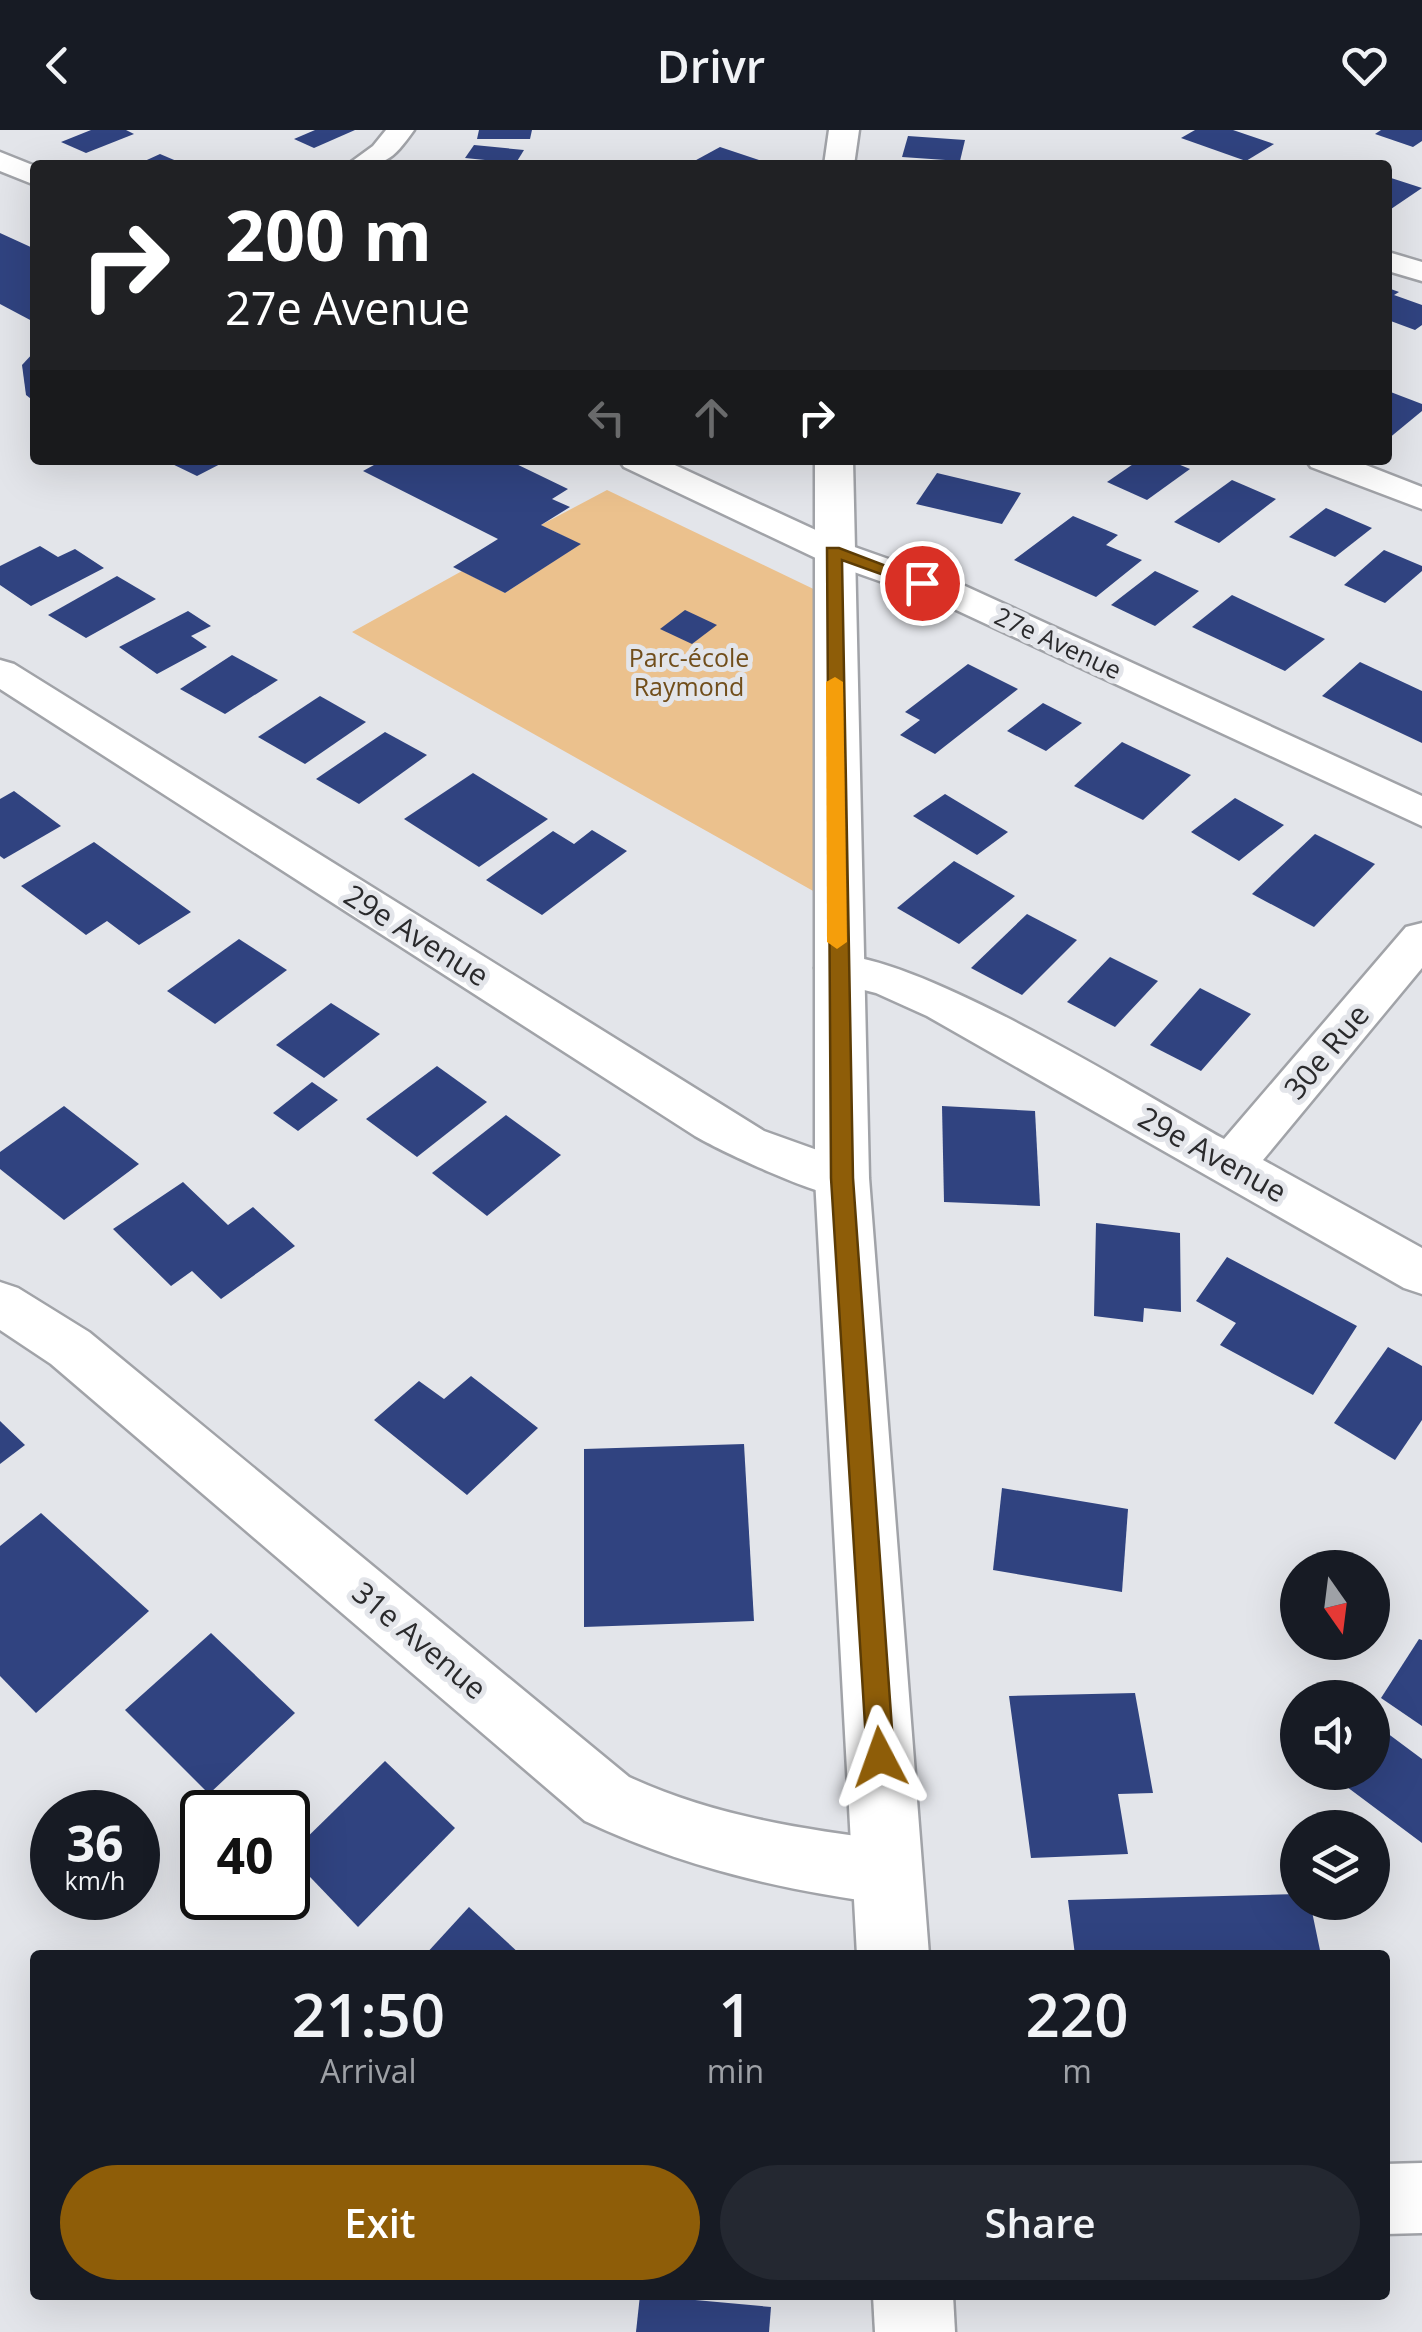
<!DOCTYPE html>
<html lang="en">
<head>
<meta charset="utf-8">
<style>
  :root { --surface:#171b24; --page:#242831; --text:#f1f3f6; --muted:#9ea1a6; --accent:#8e5d08 }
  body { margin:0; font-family:"Open Sans",sans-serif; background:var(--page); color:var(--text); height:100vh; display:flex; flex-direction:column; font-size:38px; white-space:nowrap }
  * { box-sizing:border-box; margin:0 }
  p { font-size:32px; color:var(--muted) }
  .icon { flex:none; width:55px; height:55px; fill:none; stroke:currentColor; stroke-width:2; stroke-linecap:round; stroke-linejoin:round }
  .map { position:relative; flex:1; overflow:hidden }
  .drawer { position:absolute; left:30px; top:1820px; width:1360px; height:350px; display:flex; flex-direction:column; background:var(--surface); border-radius:10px; box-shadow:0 10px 40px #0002 }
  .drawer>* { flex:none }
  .hud { position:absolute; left:30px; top:30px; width:1362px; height:305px; border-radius:10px; box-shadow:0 10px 40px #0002; background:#202124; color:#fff; overflow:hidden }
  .needle { width:65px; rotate:166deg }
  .buttons { position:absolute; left:1280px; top:1420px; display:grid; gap:20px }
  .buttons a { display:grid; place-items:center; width:110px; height:110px; border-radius:50%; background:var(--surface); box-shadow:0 10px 40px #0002; font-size:50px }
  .speed { position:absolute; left:30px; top:1660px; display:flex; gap:20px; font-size:50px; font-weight:700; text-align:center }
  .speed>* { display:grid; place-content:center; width:130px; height:130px; border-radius:50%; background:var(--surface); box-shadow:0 10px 40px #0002; line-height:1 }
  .speed small { font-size:25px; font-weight:400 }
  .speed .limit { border:5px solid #111; border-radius:15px; background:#fff; color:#111 }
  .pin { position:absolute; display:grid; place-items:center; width:85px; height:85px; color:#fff; margin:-42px; border:5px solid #fff; border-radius:50%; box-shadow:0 2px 10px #0007 }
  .me { position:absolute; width:110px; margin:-55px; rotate:356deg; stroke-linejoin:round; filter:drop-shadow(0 0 8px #0008) }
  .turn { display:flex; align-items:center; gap:35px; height:210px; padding:0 30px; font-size:45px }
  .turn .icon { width:130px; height:130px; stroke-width:2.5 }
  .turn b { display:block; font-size:70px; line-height:85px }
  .lanes { display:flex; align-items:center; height:95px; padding:0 30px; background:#0003; justify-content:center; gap:50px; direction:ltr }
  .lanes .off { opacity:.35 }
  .eta { display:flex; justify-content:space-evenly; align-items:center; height:170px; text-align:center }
  .eta b { font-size:60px; font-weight:600; line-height:70px }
  .action { display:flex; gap:20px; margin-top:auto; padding:20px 30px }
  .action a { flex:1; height:115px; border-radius:60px; background:var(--accent); color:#fff; font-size:40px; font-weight:600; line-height:115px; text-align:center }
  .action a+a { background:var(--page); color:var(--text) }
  header { display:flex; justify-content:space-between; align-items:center; height:130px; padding:0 30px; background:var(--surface); font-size:45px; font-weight:600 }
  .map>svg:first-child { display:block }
  .green { fill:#ebc18d }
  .building { fill:#304380 }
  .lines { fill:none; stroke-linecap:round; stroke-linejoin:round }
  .minor-casing { stroke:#a1a3a8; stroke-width:5 }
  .tertiary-casing { stroke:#a1a3a8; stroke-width:5 }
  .minor { fill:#fff; fill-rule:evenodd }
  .tertiary { fill:#fff; fill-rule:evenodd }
  .route { fill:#8e5d08; stroke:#5c3c05; stroke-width:2.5 }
  .slow { fill:#f59e0b }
  .labels { text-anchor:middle; stroke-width:10; stroke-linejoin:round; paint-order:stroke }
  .far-street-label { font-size:25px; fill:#2a2a2c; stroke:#e3e5ea }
  .far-park-label { font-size:25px; fill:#714e1b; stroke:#e3e5ea }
  .street-label { font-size:30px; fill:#2a2a2c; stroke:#e3e5ea }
</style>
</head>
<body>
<header><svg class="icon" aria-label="back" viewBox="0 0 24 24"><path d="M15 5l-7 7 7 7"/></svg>Drivr<svg class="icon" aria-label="heart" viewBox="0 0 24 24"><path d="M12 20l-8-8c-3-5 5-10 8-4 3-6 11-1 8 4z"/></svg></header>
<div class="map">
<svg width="1422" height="2202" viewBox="0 0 1422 2202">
  <rect width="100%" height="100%" fill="#e3e5ea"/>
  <polygon class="green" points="607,360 826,465 831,771 352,502 462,441 505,463 580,414 541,395"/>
  <g class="building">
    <polygon points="91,0 126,0 134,4 86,23 61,12"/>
    <polygon points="315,0 355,0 314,18 294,9"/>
    <polygon points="479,0 532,0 530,9 477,9"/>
    <polygon points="1195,0 1233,0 1274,14 1246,31 1181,8"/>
    <polygon points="1381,0 1422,0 1422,11 1413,17 1375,4"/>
    <polygon points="908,6 965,10 960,31 902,27"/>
    <polygon points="474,15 524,20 516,33 465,28"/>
    <polygon points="720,17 759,30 750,35 687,35"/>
    <polygon points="160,24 186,35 136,35"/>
    <polygon points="1388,47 1422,58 1391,79 1388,78"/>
    <polygon points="0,103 35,119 32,191 0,174"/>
    <polygon points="1388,158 1399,162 1394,165 1422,175 1422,195 1415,200 1388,190"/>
    <polygon points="35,221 35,272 26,265 22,235"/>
    <polygon points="1388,261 1422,274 1422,281 1388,309"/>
    <polygon points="164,330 228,330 197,346"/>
    <polygon points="383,330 508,330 568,359 552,369 570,377 541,395 581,414 505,463 453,437 498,409 363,341"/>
    <polygon points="1139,330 1168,330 1190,339 1147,370 1107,352"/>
    <polygon points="937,343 1021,363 1002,394 916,374"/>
    <polygon points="1232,350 1276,369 1219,413 1174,392"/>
    <polygon points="1326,378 1372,398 1335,427 1289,407"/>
    <polygon points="1073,386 1118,405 1106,415 1142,430 1096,467 1014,430"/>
    <polygon points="40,416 58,427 75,419 104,438 31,476 0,455 0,436"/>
    <polygon points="1384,420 1422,436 1422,441 1385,473 1344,455"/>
    <polygon points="1155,441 1199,461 1155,496 1111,475"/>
    <polygon points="117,446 156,469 86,508 48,485"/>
    <polygon points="1232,465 1325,509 1285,541 1192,497"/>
    <polygon points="685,480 717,495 692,514 660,499"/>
    <polygon points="188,481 211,496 191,506 207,517 157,544 119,517"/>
    <polygon points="232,525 278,550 225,584 180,559"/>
    <polygon points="1360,532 1422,561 1422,613 1322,566"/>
    <polygon points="968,534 1018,559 935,624 900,605 920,590 905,582"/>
    <polygon points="320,566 366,592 305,634 258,607"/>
    <polygon points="1043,573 1082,593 1046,621 1007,601"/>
    <polygon points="385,602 427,625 359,674 316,649"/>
    <polygon points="1122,612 1191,645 1143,690 1074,656"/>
    <polygon points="473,643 548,689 479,737 404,689"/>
    <polygon points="14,661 61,696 4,729 0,726 0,669"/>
    <polygon points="945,664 1008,702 977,725 913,686"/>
    <polygon points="1235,668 1284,695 1239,731 1191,702"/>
    <polygon points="592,700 627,721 542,785 486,750 553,701 574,714"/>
    <polygon points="1315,704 1375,734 1314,797 1252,764"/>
    <polygon points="94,712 191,782 139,815 107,791 86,805 21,756"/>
    <polygon points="954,731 1015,766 959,814 897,778"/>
    <polygon points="1027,784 1077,810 1022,865 971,838"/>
    <polygon points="239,809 287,840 215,894 167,861"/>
    <polygon points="1110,827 1158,851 1115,897 1067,872"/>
    <polygon points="1200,858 1251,884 1201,941 1150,915"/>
    <polygon points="331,873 380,904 324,948 276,915"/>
    <polygon points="437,936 487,972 417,1027 366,989"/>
    <polygon points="312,952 338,970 298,1001 273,983"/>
    <polygon points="64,976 139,1034 64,1090 0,1039 0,1022"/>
    <polygon points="942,976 1035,981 1040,1076 944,1072"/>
    <polygon points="506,985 561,1025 487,1086 432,1043"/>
    <polygon points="183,1052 228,1095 253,1077 295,1116 221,1169 192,1141 171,1156 113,1099"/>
    <polygon points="1096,1093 1180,1103 1181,1182 1144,1178 1143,1192 1094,1186"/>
    <polygon points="1227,1127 1357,1196 1313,1265 1220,1215 1236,1193 1196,1171"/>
    <polygon points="1388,1217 1422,1236 1422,1290 1395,1330 1334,1293"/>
    <polygon points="471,1246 538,1298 467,1365 374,1290 419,1251 444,1269"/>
    <polygon points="0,1291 25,1315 0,1334"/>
    <polygon points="744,1314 754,1491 584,1497 584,1319"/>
    <polygon points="1002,1358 1128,1379 1122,1462 993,1440"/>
    <polygon points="41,1383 149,1481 36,1583 0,1546 0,1416"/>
    <polygon points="211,1503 295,1583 209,1664 125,1580"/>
    <polygon points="1419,1509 1422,1510 1422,1596 1381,1568"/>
    <polygon points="1135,1563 1153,1663 1118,1664 1128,1724 1031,1728 1009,1566"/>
    <polygon points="1379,1597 1422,1629 1422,1713 1339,1651 1345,1642 1372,1642 1372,1605"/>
    <polygon points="385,1631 455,1698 358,1797 289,1725"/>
    <polygon points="1298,1764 1298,1772 1310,1772 1321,1825 1075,1825 1068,1770"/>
    <polygon points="469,1777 521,1825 425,1825"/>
    <polygon points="640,2165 771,2177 769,2202 636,2202"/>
  </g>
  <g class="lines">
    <defs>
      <g id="minor">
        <path d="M386,0H414C391,32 386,35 347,35L373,16Z"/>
        <polygon points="0,22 35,36 35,55 0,41"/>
        <polygon points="1388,122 1422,132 1422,151 1388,141"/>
        <polygon points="619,330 664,330 846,414 965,456 1422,666 1422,696 939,472 820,430 624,337"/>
        <polygon points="1306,330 1353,330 1422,357 1422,379 1311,337"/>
        <path d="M0,530L14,534L764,1001L859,1035L866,1048L859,1061C854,1063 849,1066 844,1066C820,1068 719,1020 695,1006L0,559Z"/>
        <path d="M1422,793V838L1263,1030L1422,1118V1164L1404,1158L927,886L876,863L821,849L815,838L821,827C892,806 1151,969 1224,1009L1406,797Z"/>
        <path d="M0,1152L18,1158L89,1202L629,1647C711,1685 799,1699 888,1710L910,1720L920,1742L910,1764L888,1774C781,1760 683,1737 585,1691L51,1234L0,1200Z"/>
        <polygon points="1422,2033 1422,2103 1385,2104 1385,2034"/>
      </g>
      <g id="tertiary">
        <polygon points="829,0 859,0 854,35 824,35"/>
        <polygon points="815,330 853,330 869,1048 929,1825 857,1825 815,1048"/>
        <polygon points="873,2165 953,2165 955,2202 875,2202"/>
      </g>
    </defs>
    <use href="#minor" class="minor-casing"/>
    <use href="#tertiary" class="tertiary-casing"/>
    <use href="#minor" class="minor"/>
    <use href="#tertiary" class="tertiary"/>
  </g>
  <polygon class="route" points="827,418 839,418 931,453 917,457 842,430 853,1048 894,1627 890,1636 880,1640 871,1636 867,1627 831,1048"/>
  <polygon class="slow" points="835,547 843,552 847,812 837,819 827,812 826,552"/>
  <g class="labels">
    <g class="far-street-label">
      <text transform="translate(1058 513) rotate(25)" y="9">27e Avenue</text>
    </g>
    <g class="far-park-label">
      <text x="689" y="537">Parc-école<tspan x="689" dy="29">Raymond</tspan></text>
    </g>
    <g class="street-label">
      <text transform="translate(416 806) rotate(32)" y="10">29e Avenue</text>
      <text transform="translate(1327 922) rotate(-50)" y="10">30e Rue</text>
      <text transform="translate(1212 1025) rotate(29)" y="10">29e Avenue</text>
      <text transform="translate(419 1511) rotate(40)" y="10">31e Avenue</text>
    </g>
  </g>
</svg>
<div class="buttons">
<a><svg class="needle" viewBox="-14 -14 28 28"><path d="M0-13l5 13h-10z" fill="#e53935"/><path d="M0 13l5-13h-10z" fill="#9ea1a6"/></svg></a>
<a><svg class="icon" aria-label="sound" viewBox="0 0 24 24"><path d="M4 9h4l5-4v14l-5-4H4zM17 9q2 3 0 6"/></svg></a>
<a><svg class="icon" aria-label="layers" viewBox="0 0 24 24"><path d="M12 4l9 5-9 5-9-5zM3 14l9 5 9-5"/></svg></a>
</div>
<div class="speed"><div>36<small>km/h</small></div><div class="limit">40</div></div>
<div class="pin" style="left:922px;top:453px;background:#d93025"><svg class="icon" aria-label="arrive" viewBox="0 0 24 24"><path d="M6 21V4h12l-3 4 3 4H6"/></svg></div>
<svg class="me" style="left:880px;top:1627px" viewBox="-20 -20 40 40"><path d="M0-17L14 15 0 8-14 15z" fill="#8e5d08" stroke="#fff" stroke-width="4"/></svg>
<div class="hud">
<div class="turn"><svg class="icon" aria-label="right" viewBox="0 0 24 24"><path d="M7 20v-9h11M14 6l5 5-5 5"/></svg><div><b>200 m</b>27e Avenue</div></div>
<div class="lanes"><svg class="icon off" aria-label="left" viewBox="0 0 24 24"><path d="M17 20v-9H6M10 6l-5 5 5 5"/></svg><svg class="icon off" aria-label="ahead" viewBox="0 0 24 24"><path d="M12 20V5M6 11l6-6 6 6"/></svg><svg class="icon" aria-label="right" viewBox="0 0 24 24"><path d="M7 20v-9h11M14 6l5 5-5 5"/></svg></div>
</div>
<section class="drawer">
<div class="eta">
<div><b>21:50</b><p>Arrival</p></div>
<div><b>1</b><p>min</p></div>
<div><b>220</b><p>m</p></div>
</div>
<div class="action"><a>Exit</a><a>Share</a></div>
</section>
</div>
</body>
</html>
